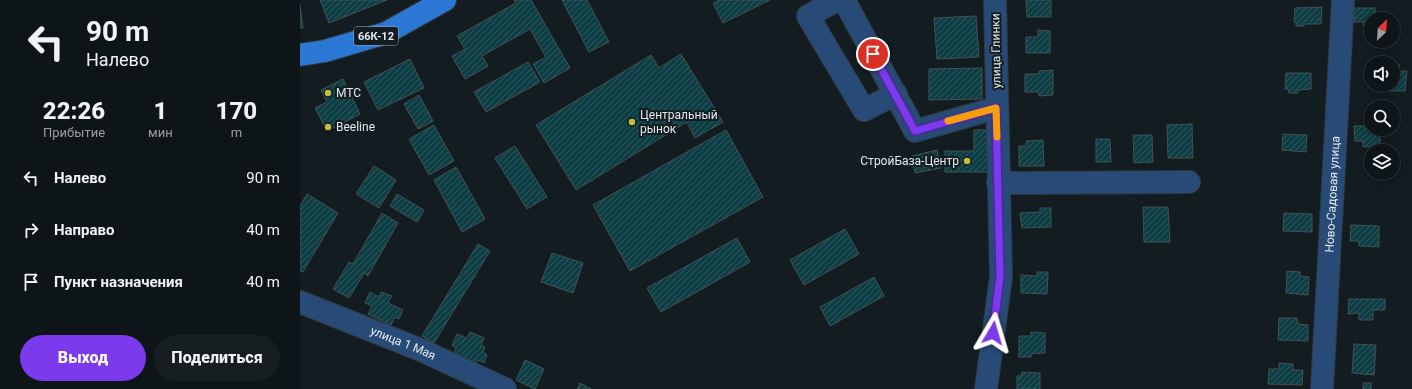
<!DOCTYPE html>
<html lang="ru">
<head>
<meta charset="utf-8">
<style>
  :root { --surface:#0e1519; --page:#171e22; --text:#f1f3f6; --muted:#9b9fa2; --line:#2e3438; --accent:#7c3aed }
  body { margin:0; font-family:Roboto,sans-serif; background:var(--page); color:var(--text); height:100vh; display:flex; flex-direction:column; font-size:15px; white-space:nowrap }
  * { box-sizing:border-box; margin:0 }
  p { font-size:13px; color:var(--muted) }
  .icon { flex:none; width:22px; height:22px; fill:none; stroke:currentColor; stroke-width:2; stroke-linecap:round; stroke-linejoin:round }
  .map { position:relative; flex:1; overflow:hidden }
  .sheet { display:flex; flex-direction:column; background:var(--surface); width:300px }
  .sheet>* { flex:none }
  .banner { background:#0e1519; color:var(--text); overflow:hidden }
  .needle { width:26px; rotate:25deg }
  .buttons { position:absolute; left:1064px; top:12px; display:grid; gap:8px }
  .buttons a { display:grid; place-items:center; width:36px; height:36px; border-radius:50%; background:var(--surface); box-shadow:0 2px 10px #0003,0 0 0 1px var(--line); font-size:20px }
  .pin { position:absolute; display:grid; place-items:center; width:34px; height:34px; color:#fff; margin:-17px; border:2px solid #fff; border-radius:50%; box-shadow:0 1px 4px #0007 }
  .me { position:absolute; width:44px; margin:-22px; rotate:7deg; stroke-linejoin:round; filter:drop-shadow(0 0 3px #0008) }
  .turn { display:flex; align-items:center; gap:14px; height:84px; padding:0 20px; font-size:18px }
  .turn .icon { width:52px; height:52px; stroke-width:2.5 }
  .turn b { display:block; font-size:28px; line-height:34px }
  .eta { display:flex; justify-content:space-evenly; align-items:center; height:68px; text-align:center }
  .eta b { font-size:24px; font-weight:800; line-height:28px }
  .button { display:flex; gap:8px; margin-top:auto; padding:8px 20px }
  .button a { flex:1; height:46px; border-radius:24px; background:var(--accent); color:#fff; font-size:16px; font-weight:800; line-height:46px; text-align:center }
  .button a+a { background:var(--page); color:var(--text) }
  ul { padding:0; list-style:none }
  li { display:flex; align-items:center; gap:12px; height:52px; padding:0 20px }
  li div { flex:1 }
  li b { display:block; font-size:15px }
  li em { font-style:normal }
  main { display:flex; flex:1; min-height:0 }
  .map>svg:first-child { display:block }
  .building { fill:url(#building-hatch); stroke:#445052 }
  .lines { fill:none; stroke-linecap:round; stroke-linejoin:round }
  .minor-casing { stroke:#30393d; stroke-width:24 }
  .major-casing { stroke:#30393d; stroke-width:24 }
  .minor { stroke:#284a76; stroke-width:22 }
  .major { stroke:#2a78d3; stroke-width:22 }
  .route-casing { stroke:#51269a; stroke-width:10 }
  .route { stroke:#7c3aed; stroke-width:7 }
  .slow { stroke:#f59e0b; stroke-width:7 }
  .poi-dot { fill:#c3bd3e; stroke:#131c21; stroke-width:1.5 }
  .labels { text-anchor:middle; stroke-width:4; stroke-linejoin:round; paint-order:stroke }
  .shield { fill:#131c21; stroke:#a5acaf; stroke-width:1 }
  .shield-label { font-size:11px; font-weight:bold; fill:#e3e9ec }
  .street-label { font-size:12px; fill:#e3e9ec; stroke:#131c21 }
  .poi-label { font-size:12px; fill:#e3e9ec; stroke:#131c21; text-anchor:start }
</style>
</head>
<body>
<main>
<section class="sheet">
<div class="banner">
<div class="turn"><svg class="icon" aria-label="left" viewBox="0 0 24 24"><path d="M17 20v-9H6M10 6l-5 5 5 5"/></svg><div><b>90 m</b>Налево</div></div>
</div>
<div class="eta">
<div><b>22:26</b><p>Прибытие</p></div>
<div><b>1</b><p>мин</p></div>
<div><b>170</b><p>m</p></div>
</div>
<ul>
<li><svg class="icon" aria-label="left" viewBox="0 0 24 24"><path d="M17 20v-9H6M10 6l-5 5 5 5"/></svg><div><b>Налево</b></div><em>90 m</em></li>
<li><svg class="icon" aria-label="right" viewBox="0 0 24 24"><path d="M7 20v-9h11M14 6l5 5-5 5"/></svg><div><b>Направо</b></div><em>40 m</em></li>
<li><svg class="icon" aria-label="arrive" viewBox="0 0 24 24"><path d="M6 21V4h12l-3 4 3 4H6"/></svg><div><b>Пункт назначения</b></div><em>40 m</em></li>
</ul>
<div class="button"><a>Выход</a><a>Поделиться</a></div>
</section>
<div class="map">
<svg width="1112" height="389" viewBox="0 0 1112 389">
  <defs>
    <pattern id="building-hatch" width="6" height="6" patternUnits="userSpaceOnUse"><rect width="6" height="6" fill="#0d3e43"/><path d="M-1 1l2-2M0 6l6-6M5 7l2-2" fill="none" stroke="#305a5e"/></pattern>
  </defs>
  <rect width="100%" height="100%" fill="#131c21"/>
  <g class="building">
    <polygon points="20,0 87,0 29,23"/>
    <polygon points="214,0 231,0 270,68 244,83 233,64 246,57 230,29 182,56 188,66 165,79 152,56 165,49 157,36 216,3"/>
    <polygon points="262,0 287,0 309,42 289,52"/>
    <polygon points="420,0 470,0 423,23 413,3"/>
    <polygon points="726,0 751,0 751,17 727,17"/>
    <polygon points="0,5 3,28 0,28"/>
    <polygon points="1022,7 1021,24 1004,24 1004,26 996,26 996,22 994,22 995,8"/>
    <polygon points="1054,8 1075,8 1075,19 1071,19 1071,26 1063,26 1063,22 1054,22"/>
    <polygon points="676,16 679,57 637,59 634,18"/>
    <polygon points="738,30 750,31 750,53 726,53 726,37 738,37"/>
    <polygon points="381,54 423,122 395,138 387,122 276,190 236,125 351,55 359,68"/>
    <polygon points="110,59 124,88 78,110 64,82"/>
    <polygon points="228,62 240,82 186,112 174,92"/>
    <polygon points="1093,64 1099,64 1099,71 1107,71 1105,91 1079,91 1079,85 1093,85"/>
    <polygon points="682,68 682,99 629,100 629,69"/>
    <polygon points="753,70 753,95 739,96 738,92 725,92 725,74 739,74 739,71"/>
    <polygon points="986,73 1011,73 1011,89 998,90 998,93 989,93 988,89 985,89"/>
    <polygon points="43,79 60,114 27,131 15,108 27,102 21,90"/>
    <polygon points="119,95 133,121 118,129 104,104"/>
    <polygon points="892,124 893,158 868,158 867,125"/>
    <polygon points="134,125 154,161 129,175 109,139"/>
    <polygon points="1054,126 1071,126 1071,129 1073,129 1073,133 1080,133 1080,146 1063,147 1063,141 1055,141"/>
    <polygon points="426,130 463,197 330,271 293,205"/>
    <polygon points="674,130 690,130 690,172 645,172 645,151 674,151"/>
    <polygon points="983,134 1007,135 1006,152 982,150"/>
    <polygon points="833,135 852,135 853,162 834,163"/>
    <polygon points="796,139 810,139 811,162 796,162"/>
    <polygon points="743,140 744,166 719,166 719,146 726,146 726,141"/>
    <polygon points="215,146 247,197 227,209 195,158"/>
    <polygon points="637,150 641,168 615,173 612,156"/>
    <polygon points="74,166 96,180 79,208 56,194"/>
    <polygon points="156,167 185,219 162,232 134,180"/>
    <polygon points="7,194 38,213 3,272 0,271 0,206"/>
    <polygon points="97,194 124,210 117,222 90,206"/>
    <polygon points="843,207 868,207 870,242 844,242"/>
    <polygon points="740,208 751,208 751,227 722,228 720,213 740,212"/>
    <polygon points="82,213 98,223 68,276 64,273 49,298 33,289 49,262 53,264"/>
    <polygon points="984,213 1012,214 1012,232 983,231"/>
    <polygon points="1051,225 1079,226 1079,247 1059,246 1059,241 1050,241"/>
    <polygon points="545,229 559,254 504,285 490,260"/>
    <polygon points="437,238 450,262 361,312 347,288"/>
    <polygon points="178,244 190,251 134,343 122,336"/>
    <polygon points="252,253 283,263 273,293 241,282"/>
    <polygon points="987,271 1000,272 1000,276 1009,277 1008,295 986,293"/>
    <polygon points="737,272 748,272 747,294 721,293 721,275 737,276"/>
    <polygon points="574,277 584,296 530,326 520,307"/>
    <polygon points="70,292 79,297 81,292 92,296 88,303 103,310 99,319 95,317 91,325 68,314 72,306 65,303"/>
    <polygon points="1049,299 1085,299 1085,310 1073,310 1073,320 1059,320 1059,313 1048,314"/>
    <polygon points="979,318 997,318 998,324 1008,325 1008,341 978,340"/>
    <polygon points="170,332 184,338 181,345 185,347 183,352 187,355 184,363 178,360 176,364 154,353 156,348 152,345 157,334 167,338"/>
    <polygon points="731,332 745,333 745,353 731,354 731,357 719,357 719,336 731,336"/>
    <polygon points="1054,344 1076,345 1074,375 1052,373"/>
    <polygon points="225,360 244,369 235,389 216,380"/>
    <polygon points="979,363 993,364 993,370 1003,370 1002,385 968,384 969,369 979,369"/>
    <polygon points="722,372 740,373 740,389 717,389 717,376 721,376"/>
    <polygon points="280,383 291,389 277,389"/>
    <rect x="1063" y="383" width="8" height="6"/>
  </g>
  <g class="lines">
    <defs>
      <g id="minor">
        <polyline points="537,0 508,16 564,110 596,94"/>
        <polyline points="544,0 615,131 696,108"/>
        <polyline points="698,183 889,182"/>
        <path id="s1" d="M0,302L121,350L205,389"/>
        <polyline points="686,389 701,277 695,0"/>
        <path id="s2" d="M1022,389L1043,0"/>
      </g>
      <polyline id="major" points="0,55 25,51 86,33 145,0"/>
    </defs>
    <use href="#minor" class="minor-casing"/>
    <use href="#major" class="major-casing"/>
    <use href="#minor" class="minor"/>
    <use href="#major" class="major"/>
  </g>
  <g class="lines">
    <defs>
      <polyline id="route" points="573,54 615,131 696,108 700,276 693,333"/>
    </defs>
    <use href="#route" class="route-casing"/>
    <use href="#route" class="route"/>
    <polyline class="slow" points="648,121 696,108 697,137"/>
  </g>
  <g class="poi-dot">
    <circle cx="28" cy="93" r="4"/>
    <circle cx="332" cy="122" r="4"/>
    <circle cx="28" cy="127" r="4"/>
    <circle cx="667" cy="161" r="4"/>
  </g>
  <g class="labels">
    <rect class="shield" x="54" y="27" width="44" height="18" rx="3"/>
    <g class="shield-label">
      <text x="76" y="40">66К-12</text>
    </g>
    <g class="street-label">
      <text transform="translate(696 51) rotate(-91)" y="4">улица Глинки</text>
      <text dy="4" stroke="none"><textPath href="#s2" startOffset="195">Ново-Садовая улица</textPath></text>
      <text dy="4" stroke="none"><textPath href="#s1" startOffset="111">улица 1 Мая</textPath></text>
    </g>
    <g class="poi-label">
      <text x="36" y="97">МТС</text>
      <text x="340" y="119">Центральный<tspan x="340" dy="14">рынок</tspan></text>
      <text x="36" y="131">Beeline</text>
      <text x="659" y="165" text-anchor="end">СтройБаза-Центр</text>
    </g>
  </g>
</svg>
<div class="buttons">
<a><svg class="needle" viewBox="-14 -14 28 28"><path d="M0-13l5 13h-10z" fill="#e53935"/><path d="M0 13l5-13h-10z" fill="#9b9fa2"/></svg></a>
<a><svg class="icon" aria-label="sound" viewBox="0 0 24 24"><path d="M4 9h4l5-4v14l-5-4H4zM17 9q2 3 0 6"/></svg></a>
<a><svg class="icon" aria-label="search" viewBox="0 0 24 24"><circle cx="10" cy="10" r="6"/><path d="M15 15l6 6"/></svg></a>
<a><svg class="icon" aria-label="layers" viewBox="0 0 24 24"><path d="M12 4l9 5-9 5-9-5zM3 14l9 5 9-5"/></svg></a>
</div>
<div class="pin" style="left:573px;top:54px;background:#d93025"><svg class="icon" aria-label="arrive" viewBox="0 0 24 24"><path d="M6 21V4h12l-3 4 3 4H6"/></svg></div>
<svg class="me" style="left:693px;top:333px" viewBox="-20 -20 40 40"><path d="M0-17L14 15 0 8-14 15z" fill="#7c3aed" stroke="#fff" stroke-width="4"/></svg>
</div>
</main>
</body>
</html>
